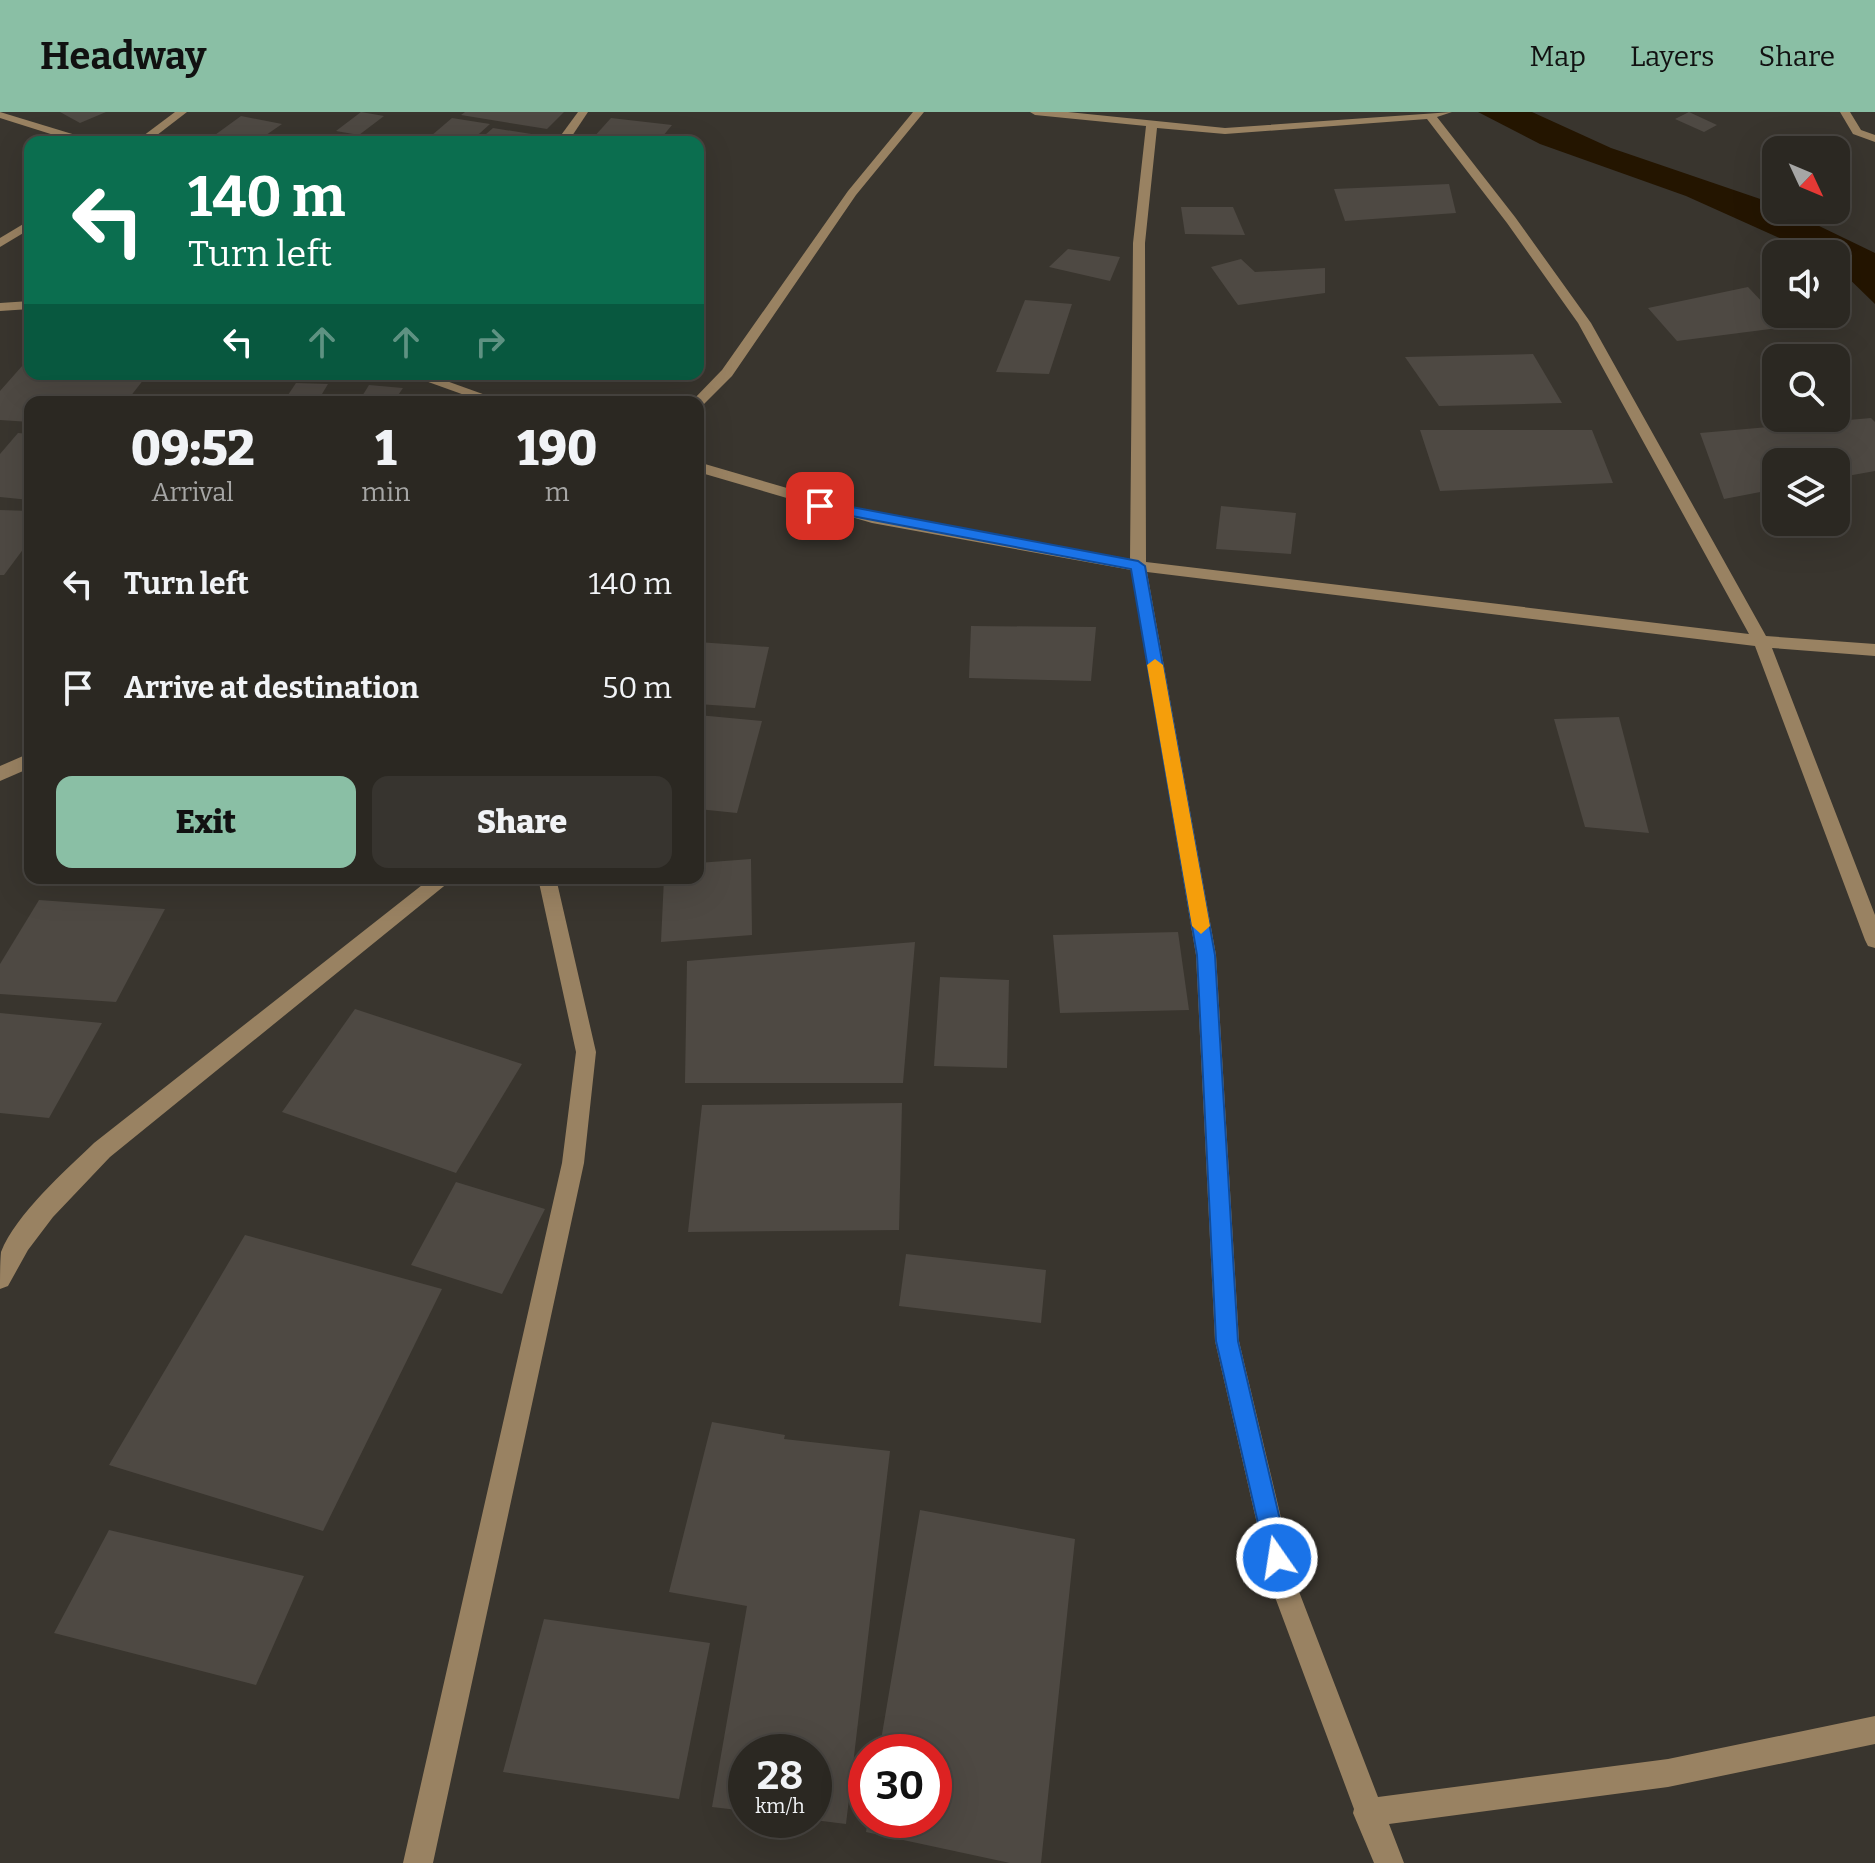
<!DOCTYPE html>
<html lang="en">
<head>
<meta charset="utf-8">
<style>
  :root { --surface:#2b2822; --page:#37342f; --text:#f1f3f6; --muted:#a6a6a5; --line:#474440; --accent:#8abfa5 }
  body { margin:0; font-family:Bitter,serif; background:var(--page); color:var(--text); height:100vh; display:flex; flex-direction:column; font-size:30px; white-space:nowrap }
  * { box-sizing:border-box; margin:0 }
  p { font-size:26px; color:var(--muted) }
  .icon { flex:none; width:44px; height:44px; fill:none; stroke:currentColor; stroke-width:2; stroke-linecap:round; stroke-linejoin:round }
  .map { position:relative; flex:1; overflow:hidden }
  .details { position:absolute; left:24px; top:284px; width:680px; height:488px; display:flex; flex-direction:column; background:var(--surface); border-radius:16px; box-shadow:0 8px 32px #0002,0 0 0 2px var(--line) }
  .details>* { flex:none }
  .top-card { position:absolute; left:24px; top:24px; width:680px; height:244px; border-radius:16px; box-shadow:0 8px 32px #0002,0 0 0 2px var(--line); background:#0b6e4f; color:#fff; overflow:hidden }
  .needle { width:52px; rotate:134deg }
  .fabs { position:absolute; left:1762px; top:24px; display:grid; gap:16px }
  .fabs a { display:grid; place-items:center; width:88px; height:88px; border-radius:16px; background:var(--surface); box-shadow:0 8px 32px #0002,0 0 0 2px var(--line); font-size:40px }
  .speed { position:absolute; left:728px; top:1622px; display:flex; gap:16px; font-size:40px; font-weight:700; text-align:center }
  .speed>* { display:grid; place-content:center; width:104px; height:104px; border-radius:50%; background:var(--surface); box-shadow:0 8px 32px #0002,0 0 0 2px var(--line); line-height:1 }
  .speed small { font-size:20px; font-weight:400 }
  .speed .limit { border:12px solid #d22; background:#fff; color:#111 }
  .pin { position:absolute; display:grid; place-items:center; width:68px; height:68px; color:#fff; margin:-34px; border-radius:16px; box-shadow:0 4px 12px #0006 }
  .me { position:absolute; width:88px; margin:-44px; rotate:347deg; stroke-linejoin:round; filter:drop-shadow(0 0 6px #0008) }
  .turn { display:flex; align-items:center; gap:28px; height:168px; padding:0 32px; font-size:36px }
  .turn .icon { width:104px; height:104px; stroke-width:2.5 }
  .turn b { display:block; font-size:56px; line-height:68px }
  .lanes { display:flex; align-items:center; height:76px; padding:0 32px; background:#0003; justify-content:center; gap:40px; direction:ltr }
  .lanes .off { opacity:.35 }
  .eta { display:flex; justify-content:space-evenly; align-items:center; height:136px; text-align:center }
  .eta b { font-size:48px; font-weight:800; line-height:56px }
  .primary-button { display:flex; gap:16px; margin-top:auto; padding:16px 32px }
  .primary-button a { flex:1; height:92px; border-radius:16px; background:var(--accent); color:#111; font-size:32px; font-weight:800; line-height:92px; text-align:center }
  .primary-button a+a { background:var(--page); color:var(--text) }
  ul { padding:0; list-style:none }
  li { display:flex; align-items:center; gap:24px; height:104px; padding:0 32px }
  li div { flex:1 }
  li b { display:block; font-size:30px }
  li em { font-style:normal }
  header { display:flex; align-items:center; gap:48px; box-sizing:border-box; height:112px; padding:0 40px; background:var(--accent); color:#111 }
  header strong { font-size:38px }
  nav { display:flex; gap:44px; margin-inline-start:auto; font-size:28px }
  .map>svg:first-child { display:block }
  .water { fill:#241500 }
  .building { fill:#4e4943 }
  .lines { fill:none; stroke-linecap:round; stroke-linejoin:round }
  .minor { fill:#998262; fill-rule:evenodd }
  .route { fill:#1a73e8; stroke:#114b97; stroke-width:2 }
  .slow { fill:#f59e0b }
</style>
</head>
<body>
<header>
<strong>Headway</strong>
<nav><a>Map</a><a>Layers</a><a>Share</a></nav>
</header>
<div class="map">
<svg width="1875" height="1751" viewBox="0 0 1875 1751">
  <rect width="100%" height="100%" fill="#39352e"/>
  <polygon class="water" points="1478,0 1532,0 1611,36 1769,90 1776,93 1776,98 1786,98 1875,141 1875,192 1836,154 1836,142 1815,142 1686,84 1540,32"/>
  <g class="building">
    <polygon points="60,0 106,0 80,11"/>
    <polygon points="361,0 384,4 359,23 336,19"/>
    <polygon points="465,0 564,0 547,17 461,3"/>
    <polygon points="1689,0 1717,13 1704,20 1675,7"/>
    <polygon points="241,4 282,12 256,30 208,28"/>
    <polygon points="452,6 490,12 470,30 424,30"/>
    <polygon points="611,6 672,13 658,30 593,26"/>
    <polygon points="493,16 550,25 544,30 477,30"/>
    <polygon points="1449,72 1456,101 1345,109 1334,77"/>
    <polygon points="1181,95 1233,95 1245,123 1185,122"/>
    <polygon points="1068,137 1120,145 1110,169 1049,155"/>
    <polygon points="1241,147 1255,160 1325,156 1325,181 1238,193 1211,155"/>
    <polygon points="1748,175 1786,215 1677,229 1648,196"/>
    <polygon points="1025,188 1072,192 1049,262 996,260"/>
    <polygon points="1533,242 1562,291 1439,294 1405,245"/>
    <polygon points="30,245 30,262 148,262 126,290 30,290 30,310 0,308 0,279"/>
    <polygon points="296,271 328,272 319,287 286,286"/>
    <polygon points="369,273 403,276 394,289 361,286"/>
    <polygon points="1871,306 1875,310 1875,359 1836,366 1836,350 1776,350 1776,377 1724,387 1700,321"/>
    <polygon points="1420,318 1592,318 1613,371 1440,379"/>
    <polygon points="18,321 30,322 30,388 0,385 0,342"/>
    <polygon points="1221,394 1296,401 1291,442 1216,437"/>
    <polygon points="0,398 30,399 30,428 4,463 0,463"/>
    <polygon points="971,514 1096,515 1091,569 969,566"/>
    <polygon points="698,530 769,535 755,596 698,592"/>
    <polygon points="698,603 762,609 737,701 698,697"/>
    <polygon points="1619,605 1649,721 1585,715 1554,607"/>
    <polygon points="751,747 752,823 661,830 664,766 698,766 698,751"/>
    <polygon points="39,788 165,797 116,890 0,882 0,852"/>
    <polygon points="1178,820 1189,898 1060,901 1053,823"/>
    <polygon points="915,830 903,971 685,971 687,849"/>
    <polygon points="940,865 1009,868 1007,956 934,954"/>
    <polygon points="355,897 522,952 456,1061 282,1000"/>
    <polygon points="0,901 102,911 49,1006 0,1001"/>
    <polygon points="902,991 899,1118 688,1120 702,993"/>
    <polygon points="456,1070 545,1097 502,1182 411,1153"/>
    <polygon points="245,1123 442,1177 323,1419 109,1353"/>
    <polygon points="906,1142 1046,1158 1041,1211 899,1194"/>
    <polygon points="712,1310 785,1323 784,1327 890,1339 846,1712 814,1708 814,1640 746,1640 746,1699 712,1695 747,1494 669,1480"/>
    <polygon points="920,1398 1075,1427 1041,1751 1010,1751 866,1720 868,1708 934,1708 934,1640 879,1640"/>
    <polygon points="109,1418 304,1464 256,1573 54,1521"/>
    <polygon points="544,1507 710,1531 679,1687 503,1660"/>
  </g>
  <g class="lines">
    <g class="minor">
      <polygon points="0,0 92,28 94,30 76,30 0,6"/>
      <polygon points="175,0 187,0 148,30 135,30"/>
      <polygon points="578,0 588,0 568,30 556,30"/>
      <polygon points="913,0 924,0 856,83 732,264 703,293 691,290 722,258 848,79"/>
      <path d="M1030,0H1068L1225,16L1452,0L1437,5L1515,105L1591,211L1766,524L1875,532V544L1772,536L1875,803V836L1868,834L1865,828L1755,534L1147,460L1216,843L1239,1229L1298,1477L1378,1685L1668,1647L1875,1604V1632L1668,1675L1389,1712L1404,1751H1374L1353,1701L1354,1697L1272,1477L1215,1229L1196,843L1131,458L872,411L698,360V350L873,401L1130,447L1133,131L1146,14L1035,3ZM1427,7L1507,111L1578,211L1749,522L1146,450L1145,131L1157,16L1225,22Z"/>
      <polygon points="1840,0 1850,0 1861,18 1875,23 1875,30 1853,22"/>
      <polygon points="30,108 30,117 0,135 0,126"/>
      <polygon points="30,189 30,197 0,199 0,191"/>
      <polygon points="406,262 427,262 505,290 484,290"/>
      <polygon points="30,641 30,656 0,669 0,654"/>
      <path d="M431,766H454L110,1045L53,1105L28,1138L8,1174L0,1177C0,1166 0,1150 1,1140C16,1102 65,1059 94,1031Z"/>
      <polygon points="538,766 556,766 596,940 584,1051 433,1751 403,1751 562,1051 576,940"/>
    </g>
  </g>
  <polygon class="route" points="820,389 1138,449 1145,454 1215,843 1238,1229 1289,1446 1286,1454 1277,1458 1269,1454 1266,1446 1216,1229 1197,843 1131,457 815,397 813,394"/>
  <polygon class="slow" points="1155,547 1163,553 1210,814 1201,822 1192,814 1147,553"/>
</svg>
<div class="fabs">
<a><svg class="needle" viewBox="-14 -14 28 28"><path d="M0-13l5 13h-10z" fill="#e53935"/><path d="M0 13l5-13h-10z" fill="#a6a6a5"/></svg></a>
<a><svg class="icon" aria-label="sound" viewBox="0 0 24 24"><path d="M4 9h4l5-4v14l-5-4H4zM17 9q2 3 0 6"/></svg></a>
<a><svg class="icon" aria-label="search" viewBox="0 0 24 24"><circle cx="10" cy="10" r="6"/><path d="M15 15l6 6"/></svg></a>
<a><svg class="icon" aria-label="layers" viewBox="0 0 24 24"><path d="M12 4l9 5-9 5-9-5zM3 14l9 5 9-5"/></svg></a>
</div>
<div class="speed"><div>28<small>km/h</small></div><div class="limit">30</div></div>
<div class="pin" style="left:820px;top:394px;background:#d93025"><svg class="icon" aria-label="arrive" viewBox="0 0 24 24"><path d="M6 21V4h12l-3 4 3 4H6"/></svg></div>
<svg class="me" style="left:1277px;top:1446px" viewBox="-20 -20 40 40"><circle r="17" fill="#1a73e8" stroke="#fff" stroke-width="3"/><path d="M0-11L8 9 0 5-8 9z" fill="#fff"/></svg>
<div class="top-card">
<div class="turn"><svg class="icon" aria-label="left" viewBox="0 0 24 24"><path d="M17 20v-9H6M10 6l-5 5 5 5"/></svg><div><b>140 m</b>Turn left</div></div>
<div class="lanes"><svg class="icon" aria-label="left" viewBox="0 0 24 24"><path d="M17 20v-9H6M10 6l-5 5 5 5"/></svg><svg class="icon off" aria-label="ahead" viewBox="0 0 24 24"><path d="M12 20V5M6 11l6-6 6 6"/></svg><svg class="icon off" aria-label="ahead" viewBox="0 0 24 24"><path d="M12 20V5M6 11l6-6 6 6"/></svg><svg class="icon off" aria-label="right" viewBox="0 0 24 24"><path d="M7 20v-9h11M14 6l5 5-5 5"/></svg></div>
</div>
<section class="details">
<div class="eta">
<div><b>09:52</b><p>Arrival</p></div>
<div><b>1</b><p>min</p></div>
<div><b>190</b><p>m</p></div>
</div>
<ul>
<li><svg class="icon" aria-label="left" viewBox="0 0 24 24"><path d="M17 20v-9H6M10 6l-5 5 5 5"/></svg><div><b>Turn left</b></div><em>140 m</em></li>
<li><svg class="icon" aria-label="arrive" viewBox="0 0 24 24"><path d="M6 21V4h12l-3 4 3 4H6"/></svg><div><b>Arrive at destination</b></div><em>50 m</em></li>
</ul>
<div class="primary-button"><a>Exit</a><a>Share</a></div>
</section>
</div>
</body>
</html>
